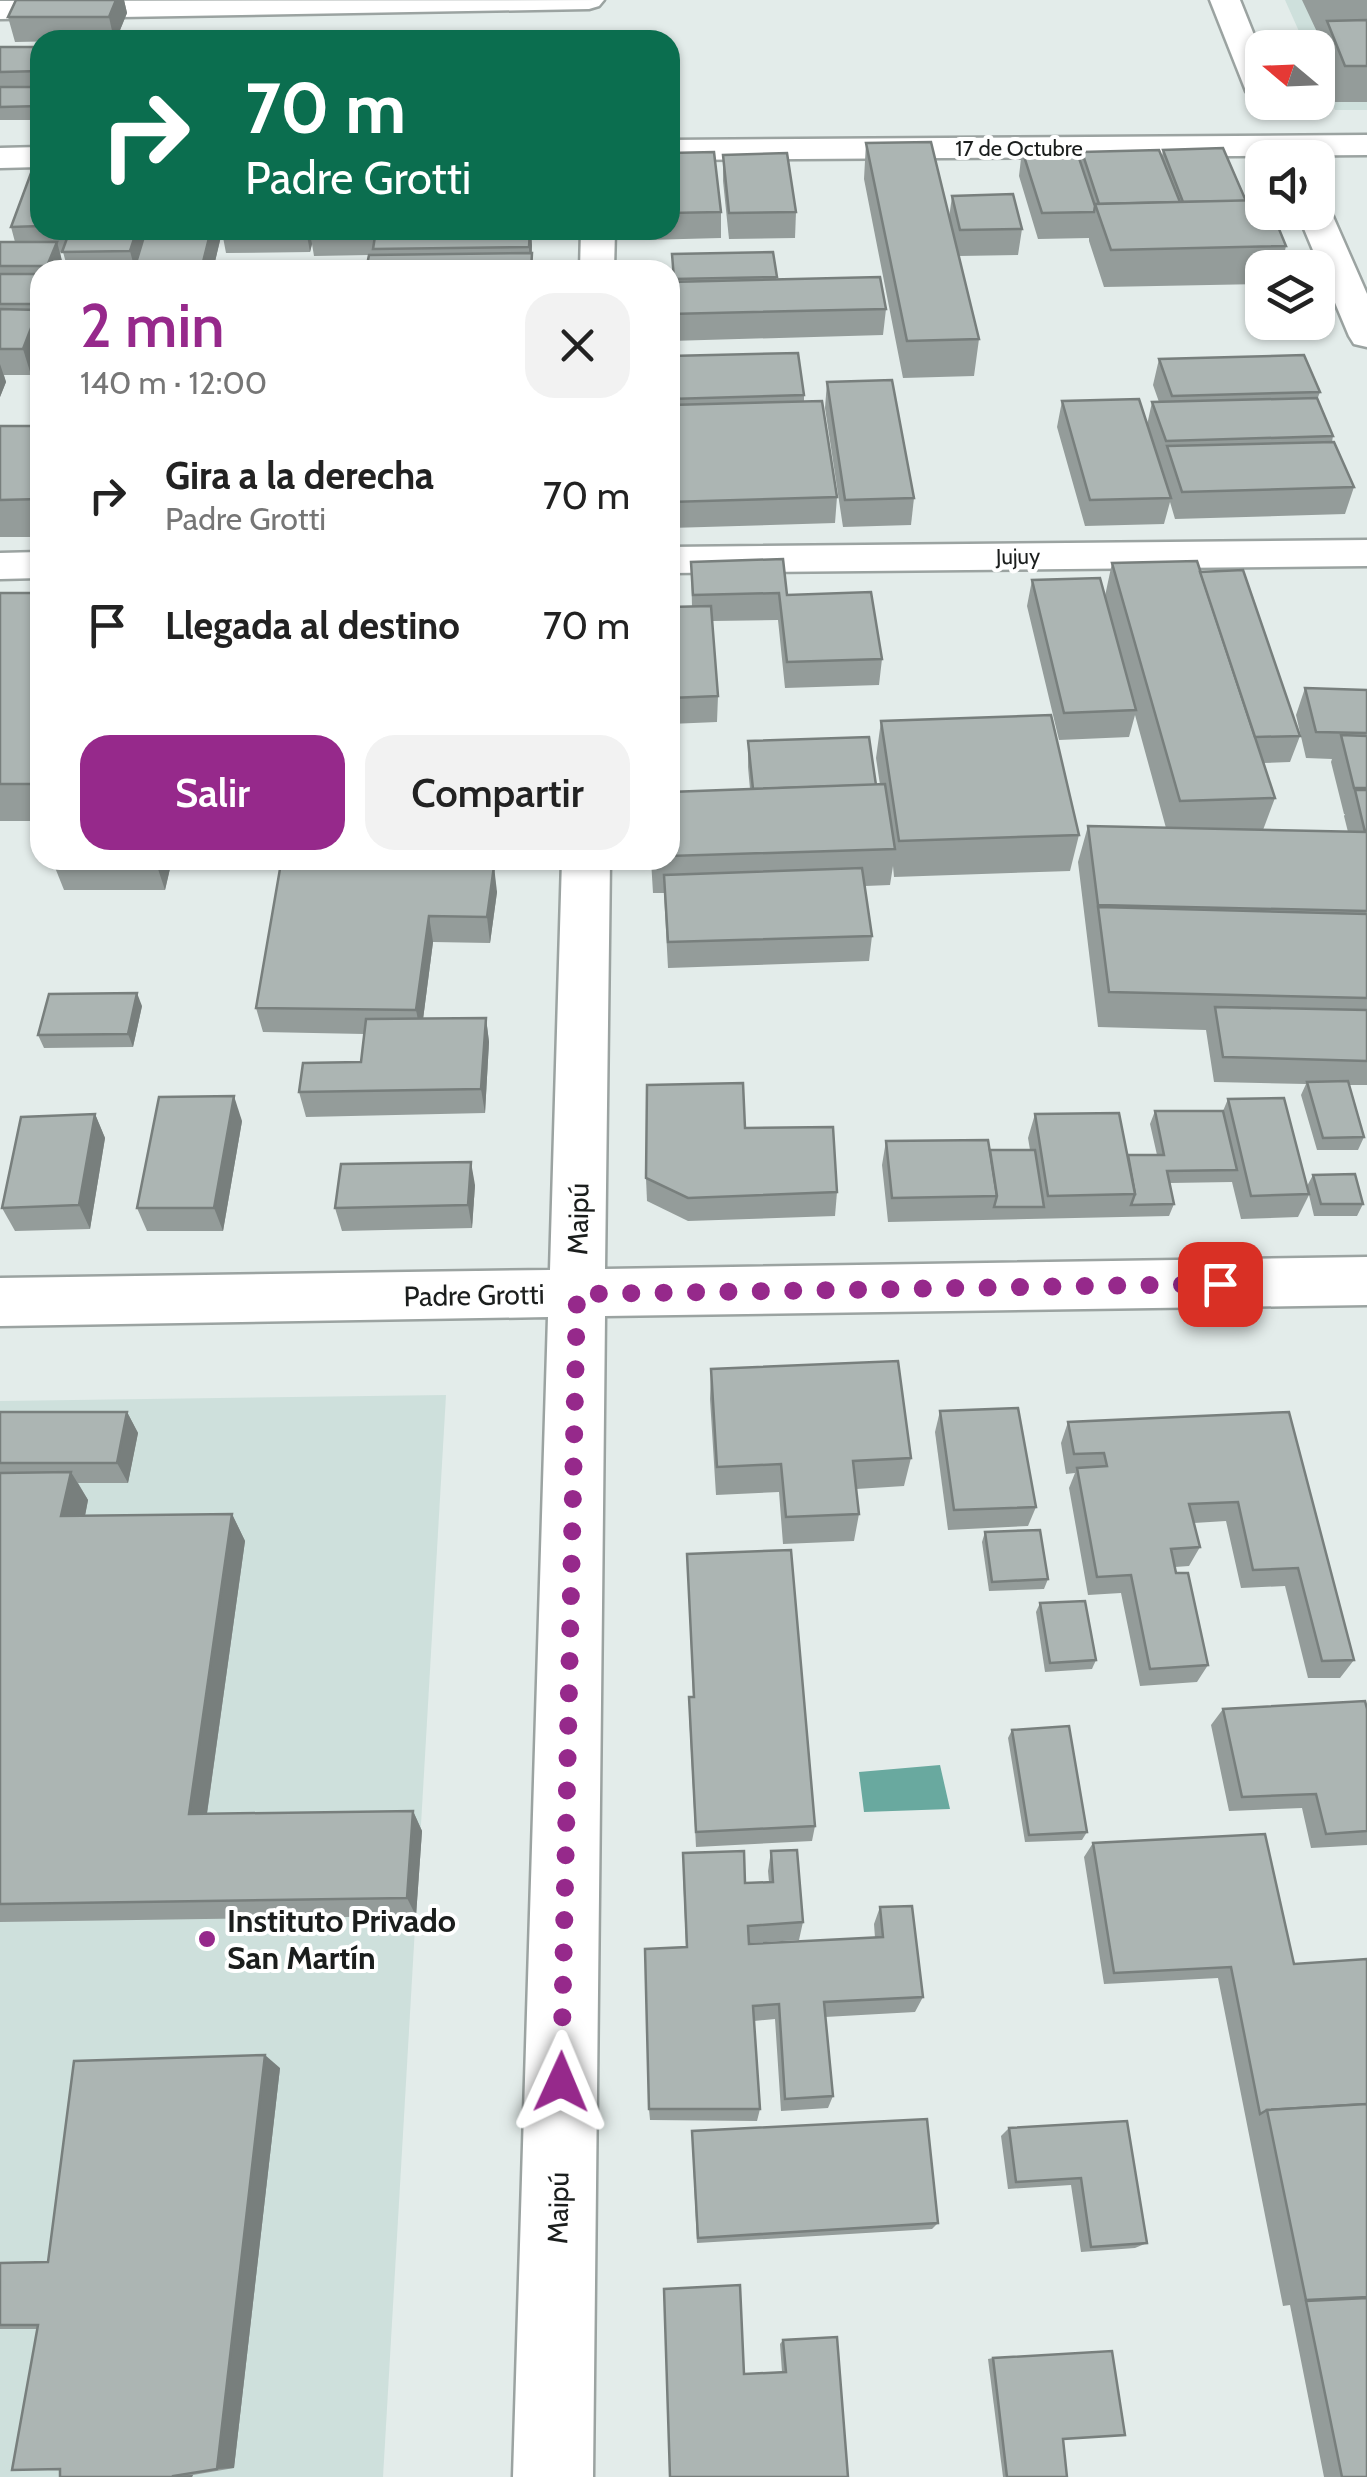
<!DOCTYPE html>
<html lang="es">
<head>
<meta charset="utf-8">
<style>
  :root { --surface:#fff; --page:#f2f2f2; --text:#222; --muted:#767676; --accent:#96298b }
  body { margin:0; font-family:Cabin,sans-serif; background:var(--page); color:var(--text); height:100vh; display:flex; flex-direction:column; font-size:38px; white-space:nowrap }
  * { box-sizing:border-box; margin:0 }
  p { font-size:32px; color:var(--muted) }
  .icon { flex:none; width:55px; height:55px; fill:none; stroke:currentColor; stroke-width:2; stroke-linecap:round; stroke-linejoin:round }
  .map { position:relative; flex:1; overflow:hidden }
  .side { position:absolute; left:30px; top:260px; width:650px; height:610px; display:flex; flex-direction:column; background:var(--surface); border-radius:30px; box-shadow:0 2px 8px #0004 }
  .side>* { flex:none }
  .banner { position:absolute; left:30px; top:30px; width:650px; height:210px; border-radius:30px; box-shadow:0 2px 8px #0004; background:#0b6e4f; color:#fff; overflow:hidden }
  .needle { width:65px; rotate:289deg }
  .controls { position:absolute; left:1245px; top:30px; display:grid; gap:20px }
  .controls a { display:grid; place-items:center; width:90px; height:90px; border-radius:20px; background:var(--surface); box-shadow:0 2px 8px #0004; font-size:50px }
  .pin { position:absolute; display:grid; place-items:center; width:85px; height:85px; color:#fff; margin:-42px; border-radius:20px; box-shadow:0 5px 15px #0006 }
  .me { position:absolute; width:110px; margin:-55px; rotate:1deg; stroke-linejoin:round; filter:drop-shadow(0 0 8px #0008) }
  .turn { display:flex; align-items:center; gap:35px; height:210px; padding:0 50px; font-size:45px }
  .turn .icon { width:130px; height:130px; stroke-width:2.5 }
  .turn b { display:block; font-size:70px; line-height:85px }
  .round { display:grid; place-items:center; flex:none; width:105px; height:105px; border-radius:30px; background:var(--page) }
  .head { display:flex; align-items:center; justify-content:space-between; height:170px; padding:0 50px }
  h1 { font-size:60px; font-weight:600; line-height:75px; color:var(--accent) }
  .cta { display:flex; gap:20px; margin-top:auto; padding:20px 50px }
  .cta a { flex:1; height:115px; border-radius:30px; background:var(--accent); color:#fff; font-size:40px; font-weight:600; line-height:115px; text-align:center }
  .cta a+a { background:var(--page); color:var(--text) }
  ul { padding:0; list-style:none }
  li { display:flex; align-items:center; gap:30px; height:130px; padding:0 50px }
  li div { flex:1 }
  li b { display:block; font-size:38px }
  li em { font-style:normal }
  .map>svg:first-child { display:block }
  .built { fill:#cee0dc }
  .water { fill:#69a99f }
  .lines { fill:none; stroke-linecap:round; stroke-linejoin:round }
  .minor-casing { stroke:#9ba3a1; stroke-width:5 }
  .minor { fill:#fff; fill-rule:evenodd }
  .wall { fill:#949c9a }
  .shaded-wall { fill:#787f7d }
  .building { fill:#acb5b3; stroke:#787f7d; stroke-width:2.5 }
  .route { stroke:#96298b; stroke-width:18; stroke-dasharray:0 32.4 }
  .poi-dot { fill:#96298b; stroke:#fff; stroke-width:4 }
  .labels { text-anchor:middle; stroke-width:8; stroke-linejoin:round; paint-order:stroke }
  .far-street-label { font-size:22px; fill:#1b1e1d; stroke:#fff }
  .street-label { font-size:28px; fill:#1b1e1d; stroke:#fff }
  .near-poi-label { font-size:32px; font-weight:bold; fill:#1b1e1d; stroke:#fff; text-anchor:start }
</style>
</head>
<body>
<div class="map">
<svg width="1367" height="2477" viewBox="0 0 1367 2477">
  <rect width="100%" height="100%" fill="#e3ecea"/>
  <g class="built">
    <polygon points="1285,0 1367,0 1367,110 1335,110 1318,72 1318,48 1306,47"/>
    <polygon points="446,1395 383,2477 0,2477 0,1401"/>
  </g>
  <polygon class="water" points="940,1765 950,1809 864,1812 859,1772"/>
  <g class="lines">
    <defs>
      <g id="minor">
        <polygon points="604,0 599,6 589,9 0,19 0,1"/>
        <polygon points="1210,0 1240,0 1262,55 1262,100 1251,98 1246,91"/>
        <polygon points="1367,135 1367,155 670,160 670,140"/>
        <polygon points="40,147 40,167 0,168 0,148"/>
        <polygon points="1318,203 1326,205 1331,212 1367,294 1367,347 1354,344 1349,336 1297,212 1318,212"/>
        <polygon points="581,230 615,230 614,270 580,270"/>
        <polygon points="1367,540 1367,566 670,573 670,547"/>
        <polygon points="40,552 40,578 0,579 0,553"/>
        <polygon points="562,860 610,860 605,1269 1367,1257 1367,1305 605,1316 593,2477 513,2477 548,1317 0,1326 0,1278 550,1270"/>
      </g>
    </defs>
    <use href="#minor" class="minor-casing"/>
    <use href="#minor" class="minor"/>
  </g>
  <g class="wall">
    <polygon points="16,0 124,0 127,13 118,35 119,40 15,42 8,17"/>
    <polygon points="1302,0 1367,0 1367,102 1335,102 1318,56 1323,34 1318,34"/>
    <rect x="0" y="47" width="40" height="73"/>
    <polygon points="866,143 949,218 952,196 1022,229 1018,255 959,256 979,339 974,376 903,378 864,179"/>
    <polygon points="1022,150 1080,162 1082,152 1162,156 1163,150 1246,201 1286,246 1281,268 1262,268 1262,284 1104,287 1089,241 1089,238 1038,239 1019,176"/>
    <polygon points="670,153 721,212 721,238 646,240 646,230 670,230"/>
    <polygon points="723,155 796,212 795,238 729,239 723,181"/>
    <polygon points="40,165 40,230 531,230 533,270 366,270 369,255 314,256 312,244 310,252 226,253 222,232 213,270 68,270 63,252 60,252 63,270 40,270 40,351 31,375 4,375 6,382 0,397 0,242 15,242 11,227"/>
    <polygon points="773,252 776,279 886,309 883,335 670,341 670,282 672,282 672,254"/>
    <polygon points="670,356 804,395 804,401 837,497 835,523 670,528"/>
    <polygon points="1159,359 1320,392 1317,400 1333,436 1332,442 1354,487 1345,514 1175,519 1170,502 1164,524 1085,526 1057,427 1062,401 1147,425 1152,402 1159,402 1153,385"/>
    <polygon points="827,382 914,498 911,525 843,527 825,408"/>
    <rect x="0" y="426" width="40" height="111"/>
    <polygon points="691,562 787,595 882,659 879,685 785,688 778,620 712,621 718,696 717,722 670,724 670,607 692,607"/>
    <polygon points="1112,563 1200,572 1300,736 1290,762 1263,763 1275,798 1263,830 1348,832 1344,816 1345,814 1344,814 1331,762 1332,759 1306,758 1296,715 1305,688 1367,690 1367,1085 1349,1085 1364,1137 1358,1150 1317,1150 1301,1095 1306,1084 1214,1082 1206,1030 1098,1027 1078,862 1088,826 1166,828 1135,715 1129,737 1059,740 1027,606 1032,580 1105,596"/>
    <rect x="0" y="593" width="40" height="228"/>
    <polygon points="881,721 1079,835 1070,871 894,877 893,866 890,885 865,886 872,936 869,961 668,968 664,893 653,893 651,860 670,860 670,792 750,789 748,767 748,741 876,785 880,785 876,758"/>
    <polygon points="52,860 172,860 165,890 64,890"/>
    <polygon points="332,860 486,860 486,866 497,892 490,943 433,942 423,1019 486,1018 489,1042 485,1113 306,1117 299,1092 361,1062 364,1034 263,1032 256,1008 332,864"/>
    <polygon points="142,1006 133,1047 44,1048 38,1035"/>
    <polygon points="1228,1099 1307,1186 1313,1175 1363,1204 1357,1216 1314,1216 1309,1195 1298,1217 1241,1219 1232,1182 1170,1183 1174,1204 1169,1216 888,1222 882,1165 886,1141 990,1150 1030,1150 1028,1138 1035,1114 1128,1155 1157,1155 1150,1124 1155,1111 1223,1111"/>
    <polygon points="95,1114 105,1138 90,1229 15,1231 2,1208"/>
    <polygon points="242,1121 223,1231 147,1231 137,1208"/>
    <polygon points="745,1128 837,1192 835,1216 688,1221 647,1201 646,1178"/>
    <polygon points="475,1185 472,1228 342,1231 335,1208"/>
    <polygon points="711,1369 911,1458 904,1486 856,1489 859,1514 854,1541 783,1544 779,1492 716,1495 710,1399"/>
    <polygon points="940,1411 1036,1507 1028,1526 948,1530 935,1432"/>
    <polygon points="0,1412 127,1412 138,1433 128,1483 78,1483 88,1500 85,1515 232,1514 245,1541 207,1814 413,1811 422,1831 416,1916 0,1922"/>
    <polygon points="1289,1412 1354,1660 1340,1678 1308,1678 1285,1586 1241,1588 1226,1521 1194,1523 1200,1547 1189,1566 1175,1567 1208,1665 1197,1682 1140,1686 1121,1593 1088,1595 1069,1488 1075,1473 1066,1474 1061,1443 1068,1422"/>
    <polygon points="985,1532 1048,1579 1044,1589 989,1591 982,1542"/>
    <polygon points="687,1554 815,1826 812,1841 696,1847 689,1714 689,1697 693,1697"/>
    <polygon points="1040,1603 1096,1660 1092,1669 1045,1672 1036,1612"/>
    <polygon points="1223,1709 1367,1709 1367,1845 1311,1848 1302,1808 1229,1811 1211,1725"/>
    <polygon points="1012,1730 1087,1832 1082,1840 1025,1842 1008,1738"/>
    <polygon points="1265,1834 1367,2477 1324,2477 1290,2305 1283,2306 1218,1978 1104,1984 1084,1857 1093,1843"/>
    <polygon points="771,1851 803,1922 799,1940 749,1943 749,1944 875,1938 874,1924 880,1907 923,1997 915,2012 825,2017 833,2096 828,2108 781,2111 775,2019 754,2021 760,2109 757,2121 650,2120 649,2109 686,1947 683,1873 745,1883 769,1882 768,1871"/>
    <polygon points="280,2068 234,2468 193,2475 192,2477 60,2469 37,2329 0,2329 0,2263 48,2262"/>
    <polygon points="1127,2121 1147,2243 1135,2248 1081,2252 1071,2185 1008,2189 1001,2136 1009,2128"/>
    <polygon points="692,2139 938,2223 932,2229 697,2243"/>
    <polygon points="837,2337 670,2477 744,2374 782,2372 780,2344 783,2340"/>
    <polygon points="993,2358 1063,2439 1067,2477 1003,2477 988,2359"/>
  </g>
  <g class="shaded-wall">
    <polygon points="116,0 124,0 127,13 118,35 119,40 114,40 109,17"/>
    <polygon points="137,230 151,230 136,263 138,270 135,270 130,251"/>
    <polygon points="211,230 222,230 222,232 213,270 204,270 203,262"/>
    <polygon points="306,230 309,230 312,244 310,252"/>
    <polygon points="530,230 531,230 532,246 530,270 529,247"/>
    <polygon points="57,242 64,268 63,270 48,270 47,266"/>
    <polygon points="38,310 40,317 40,351 31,375 23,349"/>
    <polygon points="0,364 6,382 0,397"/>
    <polygon points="155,860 172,860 165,890"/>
    <polygon points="479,860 486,860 483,885"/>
    <polygon points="494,866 497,892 490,943 487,917"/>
    <polygon points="429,916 433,942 421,1035 416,1010"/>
    <polygon points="137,993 142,1006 133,1047 128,1034"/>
    <polygon points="486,1018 489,1042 485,1113 481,1089"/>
    <polygon points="234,1096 242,1121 223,1231 214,1208"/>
    <polygon points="95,1114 105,1138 90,1229 79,1205"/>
    <polygon points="471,1162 475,1185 472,1228 468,1205"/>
    <polygon points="127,1412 138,1433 128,1483 117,1463"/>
    <polygon points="71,1472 88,1500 80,1543 61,1516"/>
    <polygon points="232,1514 245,1541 204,1834 189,1814"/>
    <polygon points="413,1811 422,1831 416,1916 407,1898"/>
    <polygon points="265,2055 280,2068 234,2468 217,2469"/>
    <polygon points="193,2475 192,2477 173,2477 173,2476"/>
  </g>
  <g class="building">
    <polygon points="16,0 116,0 109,17 8,17"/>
    <polygon points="1367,20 1367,66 1345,66 1327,21"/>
    <polygon points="63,32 117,32 114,40 59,40"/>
    <polygon points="0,47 40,47 40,71 0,72"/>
    <polygon points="0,87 40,87 40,106 0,107"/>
    <polygon points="931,142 979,339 907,341 866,143"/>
    <polygon points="1223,148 1246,201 1183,202 1163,150"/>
    <polygon points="1076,149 1095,206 1094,212 1042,213 1022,150"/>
    <polygon points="1159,150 1180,202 1099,204 1082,152"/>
    <polygon points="714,152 721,212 670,213 670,153"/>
    <polygon points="787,153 796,212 729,213 723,155"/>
    <polygon points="34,165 40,165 40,226 11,227"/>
    <polygon points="1013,194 1022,229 960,230 952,196"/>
    <polygon points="1262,200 1262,212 1272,212 1286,246 1111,250 1095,204"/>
    <polygon points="70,230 137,230 130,251 62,252"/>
    <polygon points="146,230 211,230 203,262 136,263"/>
    <polygon points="376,230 530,230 529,247 373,249"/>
    <polygon points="0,242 57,242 47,266 0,266"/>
    <polygon points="773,252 777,277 674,279 672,254"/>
    <polygon points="532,253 531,270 366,270 369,255"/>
    <rect x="0" y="274" width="40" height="30"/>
    <polygon points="880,277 886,309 670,314 670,282"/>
    <polygon points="0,309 38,310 23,349 0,349"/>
    <polygon points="798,353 804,395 670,399 670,356"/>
    <polygon points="1304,355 1320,392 1172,396 1159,359"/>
    <polygon points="892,380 914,498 845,500 827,382"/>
    <polygon points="1317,398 1333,436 1166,441 1152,402"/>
    <polygon points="1139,399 1171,498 1090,500 1062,401"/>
    <polygon points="822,401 837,497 670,502 670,405"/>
    <polygon points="0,426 40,426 40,499 0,500"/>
    <polygon points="1334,442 1354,487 1182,492 1167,446"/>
    <polygon points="783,559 787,595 871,592 882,659 787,662 779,593 693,595 691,562"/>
    <polygon points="1197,561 1275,798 1180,801 1112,563"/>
    <polygon points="1243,570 1300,736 1255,737 1200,572"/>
    <polygon points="1100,578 1136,710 1064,713 1032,580"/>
    <rect x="0" y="593" width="40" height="191"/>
    <polygon points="711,606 718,696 670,698 670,607"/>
    <polygon points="1305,688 1367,690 1367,733 1316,732"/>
    <polygon points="1051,715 1079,835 899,841 881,721"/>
    <polygon points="1341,735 1367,736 1367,788 1354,788"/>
    <polygon points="869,737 876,785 753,789 748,741"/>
    <polygon points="885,784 895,849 670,856 670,792"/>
    <polygon points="1355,790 1367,790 1367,832 1365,832"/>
    <polygon points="1088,826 1367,832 1367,911 1098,905"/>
    <polygon points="281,863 494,866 487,917 429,916 416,1010 256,1008"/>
    <polygon points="862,868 872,936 668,942 664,875"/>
    <polygon points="1098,907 1367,914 1367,998 1109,992"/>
    <polygon points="137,993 128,1034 38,1035 49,994"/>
    <polygon points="1215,1007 1367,1010 1367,1061 1223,1057"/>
    <polygon points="486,1018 481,1089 299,1092 303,1063 361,1062 366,1019"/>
    <polygon points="1348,1081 1364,1137 1323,1138 1307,1082"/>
    <polygon points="743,1083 745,1128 833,1127 837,1192 688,1198 646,1178 647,1085"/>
    <polygon points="234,1096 214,1208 137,1208 159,1097"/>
    <polygon points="1284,1098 1309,1194 1251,1196 1228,1099"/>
    <polygon points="1155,1111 1223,1111 1237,1170 1167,1171 1174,1204 1131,1205 1135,1194 1128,1155 1164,1155"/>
    <polygon points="1119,1113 1135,1194 1048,1196 1035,1114"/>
    <polygon points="95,1114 79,1205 2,1208 21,1117"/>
    <polygon points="988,1140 997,1196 892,1198 886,1141"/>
    <polygon points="990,1150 1035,1150 1044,1207 994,1207 997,1196"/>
    <polygon points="471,1162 468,1205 335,1208 341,1164"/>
    <polygon points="1355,1174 1363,1204 1321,1204 1313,1175"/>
    <polygon points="898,1361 911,1458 853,1461 859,1514 786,1517 781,1464 717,1467 711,1369"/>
    <polygon points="1018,1408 1036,1507 954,1510 940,1411"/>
    <polygon points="0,1412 127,1412 117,1463 0,1463"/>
    <polygon points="1289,1412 1354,1660 1322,1661 1298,1568 1253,1570 1238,1502 1189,1504 1200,1547 1171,1549 1176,1573 1188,1573 1208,1665 1150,1669 1131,1575 1097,1577 1077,1468 1107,1466 1104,1453 1074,1454 1068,1422"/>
    <polygon points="71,1472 61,1516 232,1514 189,1814 413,1811 407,1898 0,1904 0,1473"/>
    <polygon points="1040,1530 1048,1579 992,1582 985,1532"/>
    <polygon points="791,1550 815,1826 696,1832 689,1697 694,1697 687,1554"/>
    <polygon points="1085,1601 1096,1660 1050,1663 1040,1603"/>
    <polygon points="1365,1701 1367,1709 1367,1831 1326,1834 1316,1794 1242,1797 1223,1709"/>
    <polygon points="1069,1726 1087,1832 1029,1835 1012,1730"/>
    <polygon points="1265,1834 1294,1964 1367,1959 1367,2104 1267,2110 1260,2114 1231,1967 1114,1973 1093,1843"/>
    <polygon points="797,1850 803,1922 748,1926 749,1944 883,1937 880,1907 912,1906 923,1997 824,2002 833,2096 785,2099 779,2004 753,2006 760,2109 649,2109 645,1949 687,1947 683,1853 744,1851 745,1883 773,1882 771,1851"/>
    <polygon points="265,2055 217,2469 173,2476 173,2477 60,2477 60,2469 12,2470 38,2325 0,2325 0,2263 48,2262 74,2061"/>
    <polygon points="1367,2104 1367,2297 1306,2300 1267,2110"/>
    <polygon points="927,2119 938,2223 698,2238 692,2131"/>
    <polygon points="1127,2121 1147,2243 1091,2247 1081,2178 1016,2182 1009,2128"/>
    <polygon points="740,2285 744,2374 786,2372 783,2340 837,2337 848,2477 670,2477 664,2289"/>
    <polygon points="1367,2298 1367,2477 1342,2477 1306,2301"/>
    <polygon points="1112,2351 1125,2435 1063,2439 1067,2477 1007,2477 993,2358"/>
  </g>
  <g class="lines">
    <polyline class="route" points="561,2082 577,1294 1220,1284"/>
  </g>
  <circle class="poi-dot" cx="207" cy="1939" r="10"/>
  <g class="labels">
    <g class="far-street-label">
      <text x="1019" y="156">17 de Octubre</text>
      <text transform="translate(1018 556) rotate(-1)" y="8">Jujuy</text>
    </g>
    <g class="street-label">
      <text transform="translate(578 1219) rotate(-89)" y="10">Maipú</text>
      <text transform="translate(474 1295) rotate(-1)" y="10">Padre Grotti</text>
      <text transform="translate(558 2208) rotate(-89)" y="10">Maipú</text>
    </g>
    <g class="near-poi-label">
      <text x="227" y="1932">Instituto Privado<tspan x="227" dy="37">San Martín</tspan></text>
    </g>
  </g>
</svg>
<div class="controls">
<a><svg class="needle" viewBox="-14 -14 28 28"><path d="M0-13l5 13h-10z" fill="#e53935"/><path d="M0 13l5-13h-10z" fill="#767676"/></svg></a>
<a><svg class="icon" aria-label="sound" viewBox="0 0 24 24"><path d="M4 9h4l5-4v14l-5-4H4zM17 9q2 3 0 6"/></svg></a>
<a><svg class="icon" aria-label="layers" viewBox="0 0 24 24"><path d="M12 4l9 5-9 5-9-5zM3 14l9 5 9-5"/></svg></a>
</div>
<div class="pin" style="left:1220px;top:1284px;background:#d93025"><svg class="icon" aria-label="arrive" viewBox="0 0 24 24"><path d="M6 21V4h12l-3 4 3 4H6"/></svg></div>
<svg class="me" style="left:561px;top:2082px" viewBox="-20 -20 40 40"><path d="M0-17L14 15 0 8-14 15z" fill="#96298b" stroke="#fff" stroke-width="4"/></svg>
<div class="banner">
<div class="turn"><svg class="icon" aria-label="right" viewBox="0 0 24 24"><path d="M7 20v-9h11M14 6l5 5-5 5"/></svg><div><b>70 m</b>Padre Grotti</div></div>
</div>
<section class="side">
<div class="head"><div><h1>2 min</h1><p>140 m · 12:00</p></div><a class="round"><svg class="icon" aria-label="close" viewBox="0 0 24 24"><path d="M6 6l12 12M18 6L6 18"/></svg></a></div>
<ul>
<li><svg class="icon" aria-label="right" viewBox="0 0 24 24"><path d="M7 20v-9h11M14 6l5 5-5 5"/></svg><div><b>Gira a la derecha</b><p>Padre Grotti</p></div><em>70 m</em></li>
<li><svg class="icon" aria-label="arrive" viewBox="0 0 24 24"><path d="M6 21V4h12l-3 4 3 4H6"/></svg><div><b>Llegada al destino</b></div><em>70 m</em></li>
</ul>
<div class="cta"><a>Salir</a><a>Compartir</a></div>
</section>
</div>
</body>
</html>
